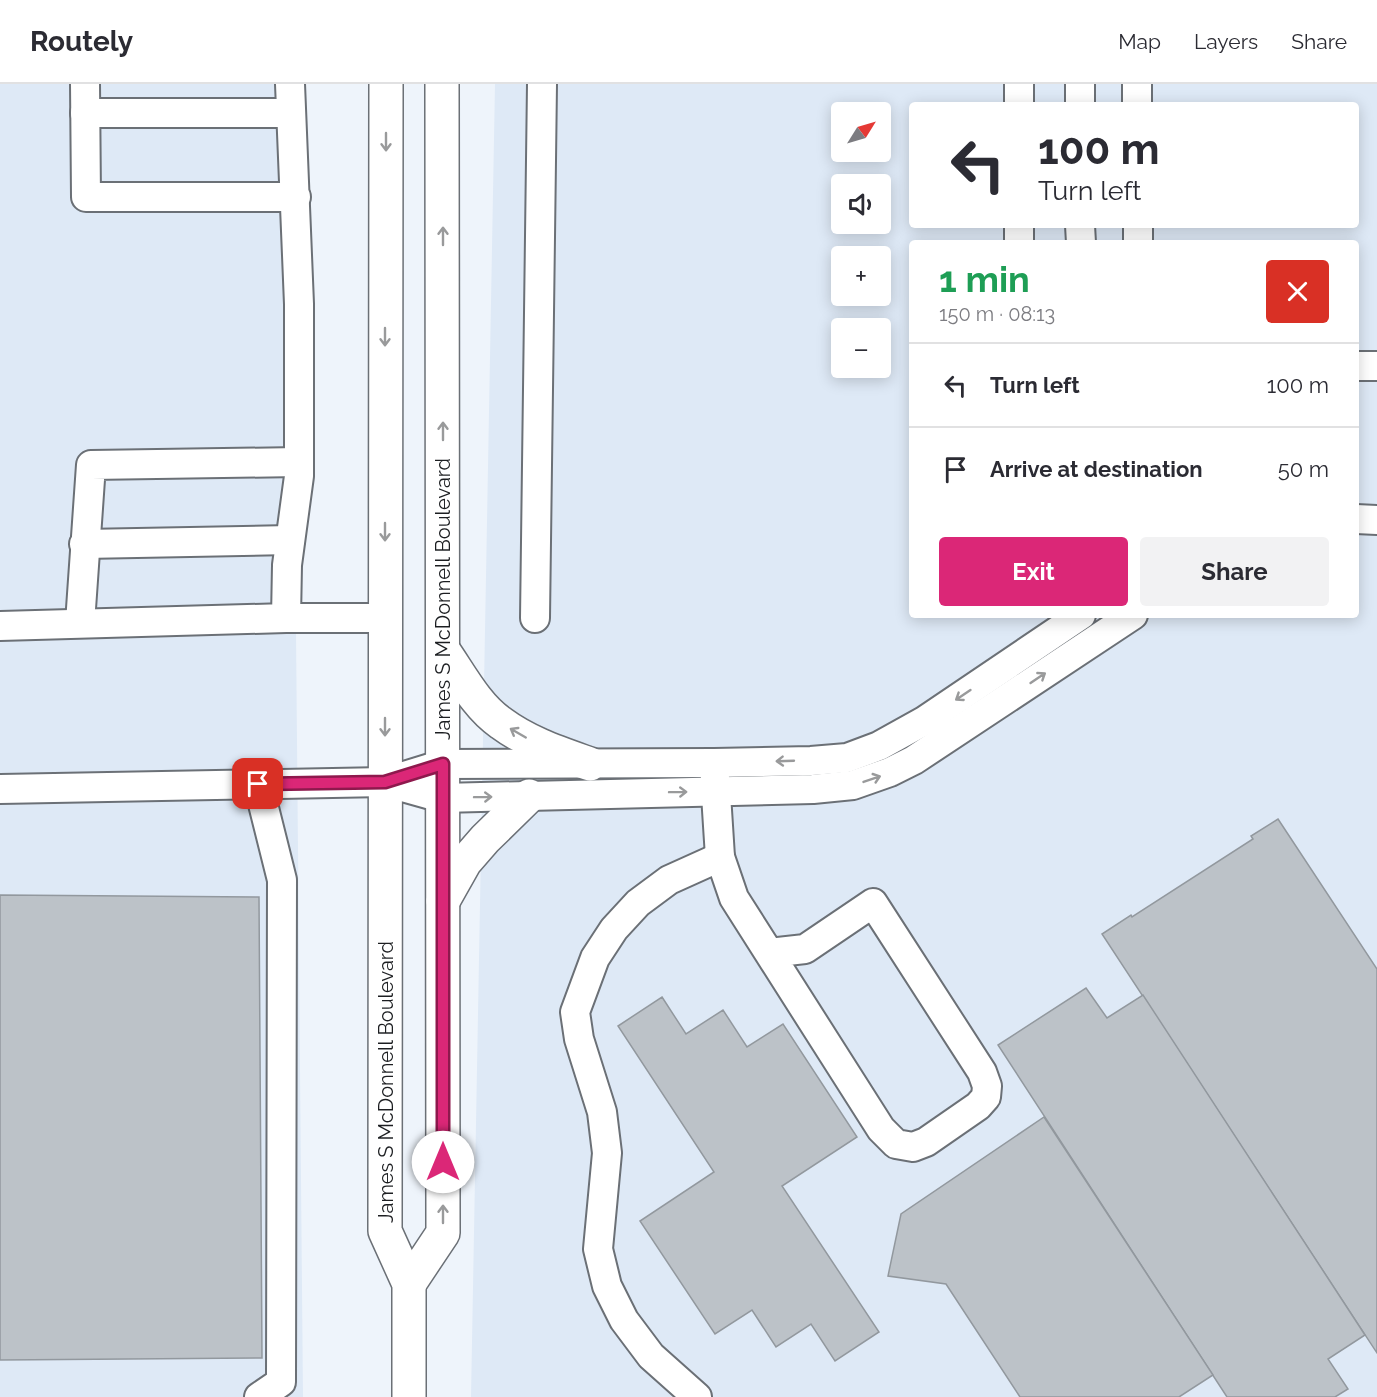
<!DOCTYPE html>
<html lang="en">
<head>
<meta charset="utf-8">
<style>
  :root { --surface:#fff; --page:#f2f2f3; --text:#2b2b33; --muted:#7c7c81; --line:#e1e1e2; --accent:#db2777 }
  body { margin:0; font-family:Raleway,sans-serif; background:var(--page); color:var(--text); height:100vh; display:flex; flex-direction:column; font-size:22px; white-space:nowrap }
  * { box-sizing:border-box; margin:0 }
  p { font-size:20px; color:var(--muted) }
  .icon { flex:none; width:33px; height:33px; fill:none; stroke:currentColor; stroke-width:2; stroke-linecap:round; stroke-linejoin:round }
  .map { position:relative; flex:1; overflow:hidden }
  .details { position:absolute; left:909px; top:156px; width:450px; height:378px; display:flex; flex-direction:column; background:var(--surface); border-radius:6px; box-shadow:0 3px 15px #0003 }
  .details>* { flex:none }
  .guide { position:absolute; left:909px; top:18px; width:450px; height:126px; border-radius:6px; box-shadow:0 3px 15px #0003; background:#fff; color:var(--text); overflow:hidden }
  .needle { width:39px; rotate:53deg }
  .buttons { position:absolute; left:831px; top:18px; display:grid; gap:12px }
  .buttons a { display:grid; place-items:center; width:60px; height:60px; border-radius:6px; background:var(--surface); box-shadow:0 3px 15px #0003; font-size:30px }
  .pin { position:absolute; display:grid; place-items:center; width:51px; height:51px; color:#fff; margin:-26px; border-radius:12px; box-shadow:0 3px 9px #0006 }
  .me { position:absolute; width:66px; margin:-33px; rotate:0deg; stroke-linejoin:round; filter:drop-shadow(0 0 4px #0008) }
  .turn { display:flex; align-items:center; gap:21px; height:126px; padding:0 30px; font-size:27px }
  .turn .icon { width:78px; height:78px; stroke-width:2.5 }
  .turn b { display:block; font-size:42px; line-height:51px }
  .round { display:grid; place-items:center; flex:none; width:63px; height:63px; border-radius:6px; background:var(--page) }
  .headline { display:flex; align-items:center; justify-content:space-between; height:102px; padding:0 30px }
  h1 { font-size:36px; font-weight:700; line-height:45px; color:#1e9e55 }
  .primary-button { display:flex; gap:12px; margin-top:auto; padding:12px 30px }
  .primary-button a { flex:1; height:69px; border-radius:6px; background:var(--accent); color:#fff; font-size:24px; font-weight:700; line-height:69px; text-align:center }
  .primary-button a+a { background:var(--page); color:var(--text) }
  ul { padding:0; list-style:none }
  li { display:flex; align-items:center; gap:18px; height:84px; padding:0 30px; border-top:2px solid var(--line) }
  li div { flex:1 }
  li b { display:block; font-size:22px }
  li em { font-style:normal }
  header { display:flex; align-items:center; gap:36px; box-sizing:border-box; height:84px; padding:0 30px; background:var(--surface); border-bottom:2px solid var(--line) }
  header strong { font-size:28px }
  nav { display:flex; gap:33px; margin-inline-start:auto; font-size:21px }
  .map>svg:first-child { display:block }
  .built { fill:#dee9f6; fill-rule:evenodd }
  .building { fill:#bcc2c8; stroke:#92989e; stroke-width:1.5 }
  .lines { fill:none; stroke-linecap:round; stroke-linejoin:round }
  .minor-casing { stroke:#6b7076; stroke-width:32 }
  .major-casing { stroke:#6b7076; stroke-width:36 }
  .minor { stroke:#fff; stroke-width:28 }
  .major { stroke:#fff; stroke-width:33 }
  .oneway { stroke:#999a9b }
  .route-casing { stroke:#8e194d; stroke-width:15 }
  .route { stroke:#db2777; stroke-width:10 }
  .labels { text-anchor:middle; stroke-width:5; stroke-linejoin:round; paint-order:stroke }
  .street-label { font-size:20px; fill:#1c1e21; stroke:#fff }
</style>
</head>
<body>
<header>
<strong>Routely</strong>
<nav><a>Map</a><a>Layers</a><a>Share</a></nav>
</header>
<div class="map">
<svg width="1377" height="1313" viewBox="0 0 1377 1313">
  <rect width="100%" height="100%" fill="#eef4fb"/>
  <g class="built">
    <polygon points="0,0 291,0 303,1313 0,1313"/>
    <path d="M495,0H1377V1313H471ZM912,21H1356V141H912ZM842,28H880V68H842ZM842,100H880V140H842ZM912,159H1356V531H912ZM842,172H880V212H842ZM842,244H880V284H842Z"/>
  </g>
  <g class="building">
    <polygon points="1278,735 1377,885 1377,1269 1102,850 1131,831 1132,833 1253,755 1251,752"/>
    <polygon points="0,811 259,813 262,1274 0,1276"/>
    <polygon points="1086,904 1107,934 1143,911 1365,1251 1328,1275 1348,1305 1335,1313 1227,1313 998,961"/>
    <polygon points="662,913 686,950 723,926 747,963 783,940 857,1053 782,1102 879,1248 835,1277 811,1240 776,1263 752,1226 715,1250 640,1137 714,1088 618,942"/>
    <polygon points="1044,1033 1213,1291 1179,1313 1020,1313 946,1200 888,1192 901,1130"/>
  </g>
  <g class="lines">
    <defs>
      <g id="minor">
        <polyline points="85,0 86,113 296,113"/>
        <polyline points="1019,0 1019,21"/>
        <polyline points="1080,0 1080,21"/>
        <polyline points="1137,0 1137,21"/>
        <polyline points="85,29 290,29"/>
        <polyline points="1080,141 1081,159"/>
        <polyline points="1138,141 1138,159"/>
        <polyline points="1019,159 1019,141"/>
        <polyline points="1356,282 1377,282"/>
        <polyline points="1356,435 1377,436"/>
        <polyline points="84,460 290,456"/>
        <polyline points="286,534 385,534"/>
        <polyline points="535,534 542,0"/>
        <polyline points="80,539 91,381 299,378"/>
        <polyline points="0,542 286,534 287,481 299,392 299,220 290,0"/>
        <polyline points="714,679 720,773 734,814 881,1045 896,1060 913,1063 926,1058 978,1022 986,1013 987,1002 982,988 873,819 805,865 769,869"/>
        <polyline points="385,698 442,714 813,705 853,701 890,688 914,676 1133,531"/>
        <polyline points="258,700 282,796 281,1298 259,1313"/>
        <polyline points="0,705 385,698 443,680 714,679 811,677 847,674 879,662 924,637 1081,531"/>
        <polyline points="697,1313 651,1272 624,1236 607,1202 598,1165 607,1069 602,1028 579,955 575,928 595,874 614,845 638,819 669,796 720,773"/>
      </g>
      <g id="major">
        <polyline points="386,0 385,1147 409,1200 409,1313"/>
        <path d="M443,566C460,590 476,622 501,639C528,659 559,669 590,680"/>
        <polyline points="443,817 465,778 485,755 529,712"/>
        <polyline points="409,1200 443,1149 442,0"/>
      </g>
    </defs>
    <use href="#minor" class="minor-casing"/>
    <use href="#major" class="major-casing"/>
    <use href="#minor" class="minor"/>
    <use href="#major" class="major"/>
  </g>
  <defs><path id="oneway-shaft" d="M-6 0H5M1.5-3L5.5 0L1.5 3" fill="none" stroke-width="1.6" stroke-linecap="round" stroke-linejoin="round" transform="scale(1.5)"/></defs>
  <g class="oneway">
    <use href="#oneway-shaft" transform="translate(386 58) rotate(90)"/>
    <use href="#oneway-shaft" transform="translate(443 152) rotate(-90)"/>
    <use href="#oneway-shaft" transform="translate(385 253) rotate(90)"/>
    <use href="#oneway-shaft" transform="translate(443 347) rotate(-90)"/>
    <use href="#oneway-shaft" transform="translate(385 448) rotate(90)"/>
    <use href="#oneway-shaft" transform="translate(1038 594) rotate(-34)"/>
    <use href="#oneway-shaft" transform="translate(963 611) rotate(146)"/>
    <use href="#oneway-shaft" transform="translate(385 643) rotate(90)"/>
    <use href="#oneway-shaft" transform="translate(518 649) rotate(-150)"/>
    <use href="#oneway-shaft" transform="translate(785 677) rotate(178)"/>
    <use href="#oneway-shaft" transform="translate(872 695) rotate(-19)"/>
    <use href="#oneway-shaft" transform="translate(678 708) rotate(-1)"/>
    <use href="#oneway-shaft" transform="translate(483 713) rotate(-1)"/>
    <use href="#oneway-shaft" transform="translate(443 1130) rotate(-90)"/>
  </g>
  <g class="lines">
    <defs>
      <polyline id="route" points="258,700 385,698 443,680 443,1078"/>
    </defs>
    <use href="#route" class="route-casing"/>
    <use href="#route" class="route"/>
  </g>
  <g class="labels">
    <g class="street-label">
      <text transform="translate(443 515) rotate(-90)" y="7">James S McDonnell Boulevard</text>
      <text transform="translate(386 998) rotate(-90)" y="7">James S McDonnell Boulevard</text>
    </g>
  </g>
</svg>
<div class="buttons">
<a><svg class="needle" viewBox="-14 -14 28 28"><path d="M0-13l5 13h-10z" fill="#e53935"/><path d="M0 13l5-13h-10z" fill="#7c7c81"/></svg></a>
<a><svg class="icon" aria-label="sound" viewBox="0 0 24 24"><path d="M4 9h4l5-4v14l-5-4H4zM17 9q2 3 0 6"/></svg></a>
<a>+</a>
<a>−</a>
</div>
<div class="pin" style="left:258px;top:700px;background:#d93025"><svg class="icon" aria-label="arrive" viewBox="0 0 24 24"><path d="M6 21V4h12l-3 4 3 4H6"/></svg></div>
<svg class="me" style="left:443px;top:1078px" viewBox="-20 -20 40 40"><circle r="19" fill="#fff"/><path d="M0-13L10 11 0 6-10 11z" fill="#db2777"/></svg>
<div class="guide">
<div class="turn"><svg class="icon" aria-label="left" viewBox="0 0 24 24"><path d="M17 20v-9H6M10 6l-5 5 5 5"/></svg><div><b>100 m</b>Turn left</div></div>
</div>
<section class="details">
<div class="headline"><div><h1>1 min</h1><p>150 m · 08:13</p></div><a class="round" style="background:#d93025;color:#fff"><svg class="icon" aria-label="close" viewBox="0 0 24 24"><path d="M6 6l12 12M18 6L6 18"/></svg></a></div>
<ul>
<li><svg class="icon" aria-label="left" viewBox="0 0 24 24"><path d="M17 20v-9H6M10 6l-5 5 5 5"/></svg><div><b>Turn left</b></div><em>100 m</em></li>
<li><svg class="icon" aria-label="arrive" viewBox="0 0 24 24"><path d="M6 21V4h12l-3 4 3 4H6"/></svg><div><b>Arrive at destination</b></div><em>50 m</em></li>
</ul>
<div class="primary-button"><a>Exit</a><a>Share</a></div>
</section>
</div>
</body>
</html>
